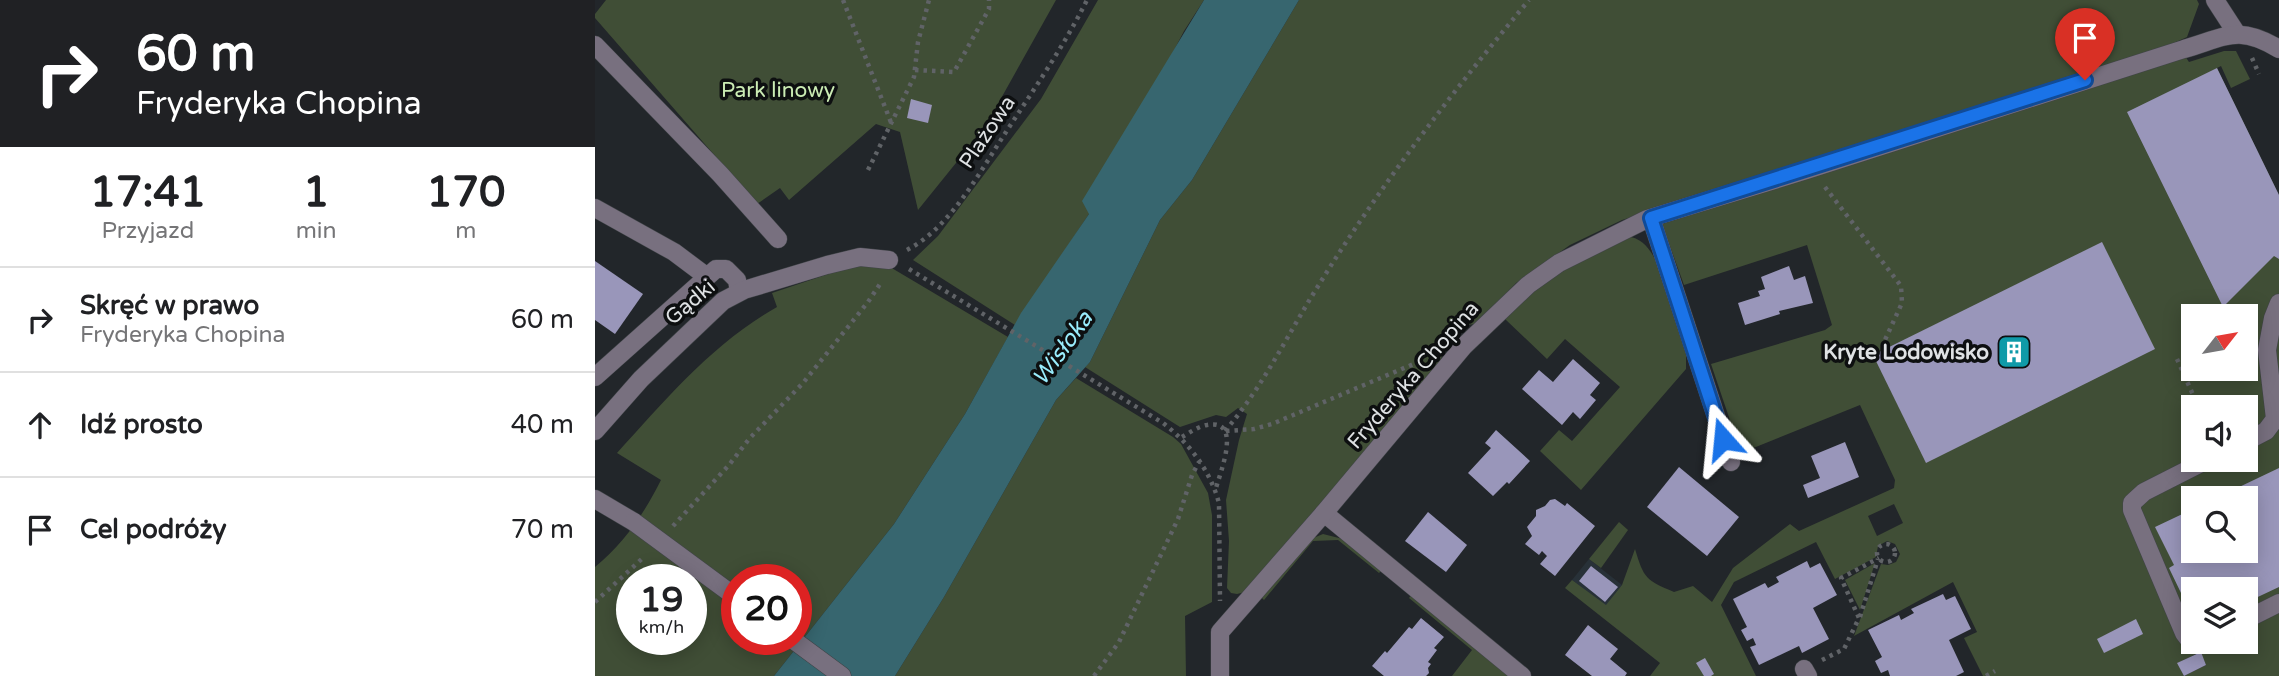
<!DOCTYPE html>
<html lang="pl">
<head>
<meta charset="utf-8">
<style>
  :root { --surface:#fff; --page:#f6f6f6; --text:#202124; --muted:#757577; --line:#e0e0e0 }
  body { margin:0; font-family:"Varela Round",sans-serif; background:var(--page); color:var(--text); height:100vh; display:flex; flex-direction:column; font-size:26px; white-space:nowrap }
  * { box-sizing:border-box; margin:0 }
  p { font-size:23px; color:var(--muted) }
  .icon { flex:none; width:38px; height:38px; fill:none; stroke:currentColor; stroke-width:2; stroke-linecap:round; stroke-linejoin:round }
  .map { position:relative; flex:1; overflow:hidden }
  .side { display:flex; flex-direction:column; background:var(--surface); width:595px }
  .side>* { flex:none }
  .banner { background:#202124; color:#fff; overflow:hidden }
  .needle { width:46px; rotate:59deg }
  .fabs { position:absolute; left:1586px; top:304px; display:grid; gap:14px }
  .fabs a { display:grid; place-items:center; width:77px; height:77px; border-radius:0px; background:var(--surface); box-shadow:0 4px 18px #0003; font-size:35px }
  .speed { position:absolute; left:21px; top:564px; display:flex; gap:14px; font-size:35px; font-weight:700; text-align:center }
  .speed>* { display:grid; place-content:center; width:91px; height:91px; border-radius:50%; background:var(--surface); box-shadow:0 4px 18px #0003; line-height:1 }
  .speed small { font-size:18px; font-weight:400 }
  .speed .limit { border:10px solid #d22; background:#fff; color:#111 }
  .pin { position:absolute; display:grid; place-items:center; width:60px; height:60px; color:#fff; margin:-72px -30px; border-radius:50% 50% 50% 0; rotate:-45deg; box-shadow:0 0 7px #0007 }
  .pin .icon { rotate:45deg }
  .me { position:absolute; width:77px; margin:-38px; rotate:342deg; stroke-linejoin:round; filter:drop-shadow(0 0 5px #0008) }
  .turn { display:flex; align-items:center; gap:24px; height:147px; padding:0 21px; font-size:32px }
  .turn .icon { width:91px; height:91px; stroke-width:2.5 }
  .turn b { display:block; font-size:49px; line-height:60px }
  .eta { display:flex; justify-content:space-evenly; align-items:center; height:119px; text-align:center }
  .eta b { font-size:42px; font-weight:700; line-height:49px }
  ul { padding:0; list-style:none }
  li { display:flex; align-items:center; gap:21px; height:105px; padding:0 21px; border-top:2px solid var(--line) }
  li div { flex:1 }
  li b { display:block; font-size:26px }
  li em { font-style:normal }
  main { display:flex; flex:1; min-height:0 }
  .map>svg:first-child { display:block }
  .built { fill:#283138 }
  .green { fill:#404e36; fill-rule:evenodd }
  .water { fill:#37666f }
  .building { fill:#9996ba }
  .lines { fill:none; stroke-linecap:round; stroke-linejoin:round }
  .minor-casing { stroke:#404448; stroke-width:19 }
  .path { stroke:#606367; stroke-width:4.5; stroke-dasharray:3.5 5; stroke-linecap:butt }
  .minor { stroke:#78707f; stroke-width:18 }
  .minor-bridge-casing { stroke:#404448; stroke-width:19; stroke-linecap:butt }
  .minor-bridge { stroke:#78707f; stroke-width:18 }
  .route-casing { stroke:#114b97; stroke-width:18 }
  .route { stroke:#1a73e8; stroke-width:12 }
  .labels { text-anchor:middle; stroke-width:7; stroke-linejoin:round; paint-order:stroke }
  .park-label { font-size:21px; fill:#cbecb4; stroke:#0d0f10 }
  .street-label { font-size:21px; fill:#dfe2e4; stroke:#0d0f10 }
  .poi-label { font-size:21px; font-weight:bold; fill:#dfe2e4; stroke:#0d0f10; text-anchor:end }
  .water-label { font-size:23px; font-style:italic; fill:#99ecfc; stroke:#0d0f10 }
</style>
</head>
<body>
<main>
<section class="side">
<div class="banner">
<div class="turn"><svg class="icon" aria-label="right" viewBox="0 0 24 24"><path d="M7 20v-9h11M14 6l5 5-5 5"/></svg><div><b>60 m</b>Fryderyka Chopina</div></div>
</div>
<div class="eta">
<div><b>17:41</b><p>Przyjazd</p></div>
<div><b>1</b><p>min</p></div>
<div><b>170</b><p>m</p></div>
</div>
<ul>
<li><svg class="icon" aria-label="right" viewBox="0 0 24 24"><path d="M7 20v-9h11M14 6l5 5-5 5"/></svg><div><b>Skręć w prawo</b><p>Fryderyka Chopina</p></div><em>60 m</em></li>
<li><svg class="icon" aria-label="ahead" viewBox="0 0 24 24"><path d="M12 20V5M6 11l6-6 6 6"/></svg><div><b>Idź prosto</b></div><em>40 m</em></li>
<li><svg class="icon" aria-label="arrive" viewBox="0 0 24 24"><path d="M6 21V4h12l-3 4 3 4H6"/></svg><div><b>Cel podróży</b></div><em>70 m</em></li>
</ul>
</section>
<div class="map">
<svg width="1684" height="676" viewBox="0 0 1684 676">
  <rect width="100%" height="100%" fill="#22262a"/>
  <polygon class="built" points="994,559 1027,585 1011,606 977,580"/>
  <g class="green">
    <polygon points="11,0 461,0 390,127 323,210 305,132 281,124 194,200 185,188 162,204 0,18 0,14"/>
    <polygon points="503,0 609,0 589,31 494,214 420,325 318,260 343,236 446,99"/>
    <path d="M704,0H1602L1604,4L1592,37L1561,51L1258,149L1027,220L975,245L921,283L884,324C880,324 876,324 873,325C862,330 844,360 840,371L650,592L642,594L636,593L632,588L634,541L631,500L644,440L652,414L643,408L631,417L621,415L585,427L490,367L495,362L565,220L597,180Z"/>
    <path d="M1629,51H1641L1655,79L1636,88L1626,66L1622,68L1684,195V676H1388L1369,638L1382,632L1358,582L1259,636L1286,564L1293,565L1301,562L1305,554L1300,544L1292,541L1283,546L1281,557L1240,579L1221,542L1139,582L1126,605L1161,676H1055L1065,663L970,588L977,580L1011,605L1027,585L1040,549C1049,579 1051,580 1079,592L1098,586L1117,602L1138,568L1195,524L1204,531L1299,488L1300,480L1265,405L1146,453L1116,364L1230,330L1237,325L1212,245L1089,285L1067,224L1590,56L1594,62ZM1598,317H1650V369H1598ZM1598,408H1650V460H1598ZM1598,499H1650V551H1598ZM1299,504L1308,523L1282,536L1273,516ZM1598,590H1650V642H1598ZM1605,652L1611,665L1589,676L1583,663Z"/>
    <path d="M1031,236C1046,238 1053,246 1060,259L1091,345V369L986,490L945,451L964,430L977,441L1025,387L970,339L952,359L910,319L953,276Z"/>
    <path d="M260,265L295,267L413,337L370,414L299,524L179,676H0V567C29,543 49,514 66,480L22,453C71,399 118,343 182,307L177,293ZM37,579H96V639H37ZM142,579H201V639H142Z"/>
    <polygon points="481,378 578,437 586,444 613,493 617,515 617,602 590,616 591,676 300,676 349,597 461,400"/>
    <polygon points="1024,522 1033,530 1006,568 994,559"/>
    <polygon points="728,534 748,539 787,570 784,573 743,540 718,541 669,600 665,596 716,539"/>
    <polygon points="1280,563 1265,610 1250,580"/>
    <polygon points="817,594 918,676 857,676 877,650 814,598"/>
  </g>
  <polygon class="water" points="609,0 704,0 597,180 565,220 495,362 461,400 349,597 300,676 179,676 299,524 370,414 426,313 494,214 487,201"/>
  <g class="building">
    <polygon points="1622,68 1684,195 1684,259 1679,256 1628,307 1532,112"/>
    <polygon points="316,99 337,105 333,123 312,118"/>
    <polygon points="1507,242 1560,349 1331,463 1278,355"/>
    <polygon points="0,261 48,294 20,334 0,320"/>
    <polygon points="1194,266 1199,280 1210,276 1218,303 1184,311 1185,314 1150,325 1143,303 1165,296 1163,291 1170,289 1166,277"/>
    <polygon points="978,359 1005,383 995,395 1001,400 985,419 978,412 967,425 927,389 944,370 958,382"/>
    <polygon points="901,430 935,461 914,484 912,482 898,496 873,473 896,448 890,443"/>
    <polygon points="1250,442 1264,477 1213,498 1208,485 1225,478 1216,456"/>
    <polygon points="1084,467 1144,517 1112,556 1052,507"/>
    <polygon points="1684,468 1684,587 1650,603 1650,590 1598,590 1598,618 1574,568 1579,565 1560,527 1598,509 1598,551 1650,551 1650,499 1619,499"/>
    <polygon points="960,499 970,506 972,503 1000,526 960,576 945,564 952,556 947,551 944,555 930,544 937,536 932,527 941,516 941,510 950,506 955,500"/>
    <polygon points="833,512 872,545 851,572 810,541"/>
    <polygon points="1212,561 1215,568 1225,563 1242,595 1218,608 1234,639 1207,653 1204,646 1164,665 1155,647 1161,645 1158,638 1152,641 1146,630 1152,627 1138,599 1170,583 1173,588 1184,582 1181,577"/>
    <polygon points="996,566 1023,587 1010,602 984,581"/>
    <polygon points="1348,594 1351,600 1360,596 1376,629 1354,640 1369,672 1361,676 1295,676 1293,670 1286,673 1280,661 1287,657 1273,630 1304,615 1306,620 1319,613 1316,609"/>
    <polygon points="826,618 849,637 839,648 842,650 833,662 836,664 833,668 834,673 831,676 789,676 777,666 790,651 792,653 814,627 817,629"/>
    <polygon points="1541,619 1548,634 1509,653 1502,639"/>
    <polygon points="993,625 1023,649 1015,659 1032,673 1030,676 997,676 970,655"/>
    <polygon points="1606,652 1611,665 1589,676 1582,663"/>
    <polygon points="1110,658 1119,674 1116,676 1109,676 1101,663"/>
  </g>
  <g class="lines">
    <defs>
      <g id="minor">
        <polyline points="1620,0 1642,34"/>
        <polyline points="0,45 125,174 183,239"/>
        <polyline points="0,208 79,252 111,276"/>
        <polyline points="1056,218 1136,462"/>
        <polyline points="0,377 121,269 131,269 142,280 144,292"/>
        <polyline points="0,431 46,379 128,301 149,290 232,265 265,257 294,260"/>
        <polyline points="1650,442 1671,431 1680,419 1672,350 1678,318 1684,303"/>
        <polyline points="0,499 39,522"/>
        <polyline points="729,513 927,676"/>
        <polyline points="1650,620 1684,603"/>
        <polyline points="197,639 247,676"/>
        <polyline points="1603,642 1595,641 1589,633 1537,510 1537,503 1549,492 1612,460"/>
        <polyline points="1209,669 1213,676"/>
        <path d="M625,676V632L729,513L869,346L933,285L964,263L1052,219L1212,170L1589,49C1631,37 1643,24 1684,49"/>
      </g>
    </defs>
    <use href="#minor" class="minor-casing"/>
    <g class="path">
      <polyline points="248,0 297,125"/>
      <polyline points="1657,58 1664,74"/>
      <polyline points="320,70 359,72 394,9 394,0"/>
      <polyline points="273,170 319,77 323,42 334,0"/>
      <polyline points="1230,187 1306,286 1307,303 1289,342 1292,348"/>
      <path d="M312,250C356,227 384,173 411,132C439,89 469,46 492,0"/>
      <path d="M314,269L568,423C594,443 615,470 624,503L625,601"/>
      <polyline points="1582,359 1604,408"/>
      <path d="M630,431C670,384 692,335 725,283C787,183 859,90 934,0"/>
      <polyline points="631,431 659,429 677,424 828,360"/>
      <path d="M587,437C594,433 604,426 612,425C648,418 625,473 621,488"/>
      <polyline points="78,526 134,465 154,439 208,383 273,302 287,281"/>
      <circle cx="1291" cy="553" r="9"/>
      <polyline points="0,602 50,556"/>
      <polyline points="1265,617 1283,559"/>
      <polyline points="1227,660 1249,649 1264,618 1246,578 1284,558"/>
      <polyline points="499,676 524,642 583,519 597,475 604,462"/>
      <polyline points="1391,676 1400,671"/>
    </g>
    <use href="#minor" class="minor"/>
    <defs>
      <polyline id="minor-bridge" points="39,522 142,598"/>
    </defs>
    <use href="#minor-bridge" class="minor-bridge-casing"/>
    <use href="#minor-bridge" class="minor-bridge"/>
  </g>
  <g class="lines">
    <defs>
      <polyline id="route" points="1128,439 1056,218 1490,80"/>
    </defs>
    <use href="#route" class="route-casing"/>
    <use href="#route" class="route"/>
  </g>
  <defs>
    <symbol id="building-square" viewBox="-11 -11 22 22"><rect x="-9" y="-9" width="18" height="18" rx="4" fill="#0f9aa8" stroke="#0d0f10"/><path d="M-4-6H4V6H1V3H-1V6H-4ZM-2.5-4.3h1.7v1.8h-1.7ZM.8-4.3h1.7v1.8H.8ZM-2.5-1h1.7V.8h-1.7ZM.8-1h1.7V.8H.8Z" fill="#fff"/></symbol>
  </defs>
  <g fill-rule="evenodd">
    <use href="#building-square" x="1400" y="333" width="38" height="38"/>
  </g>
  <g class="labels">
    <g class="park-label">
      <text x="183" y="97">Park linowy</text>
    </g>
    <g class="street-label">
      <text transform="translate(392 132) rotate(-56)" y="7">Plażowa</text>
      <text transform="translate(95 302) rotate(-40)" y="7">Gądki</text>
      <text transform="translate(818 375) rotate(-49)" y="7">Fryderyka Chopina</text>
    </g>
    <g class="poi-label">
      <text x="1394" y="359">Kryte Lodowisko</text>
    </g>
    <g class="water-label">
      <text transform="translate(467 348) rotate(-54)" y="8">Wisłoka</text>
    </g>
  </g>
</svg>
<div class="fabs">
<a><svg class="needle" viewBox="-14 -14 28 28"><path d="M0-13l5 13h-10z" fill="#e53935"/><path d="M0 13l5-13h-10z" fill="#757577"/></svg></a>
<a><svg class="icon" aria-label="sound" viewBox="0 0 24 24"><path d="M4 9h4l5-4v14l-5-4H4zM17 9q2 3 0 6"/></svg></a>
<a><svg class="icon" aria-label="search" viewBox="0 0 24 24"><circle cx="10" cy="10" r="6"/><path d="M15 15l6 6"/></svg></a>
<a><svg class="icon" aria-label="layers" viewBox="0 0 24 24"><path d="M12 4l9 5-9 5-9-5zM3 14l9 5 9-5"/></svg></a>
</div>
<div class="speed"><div>19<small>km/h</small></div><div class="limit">20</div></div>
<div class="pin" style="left:1490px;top:80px;background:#d93025"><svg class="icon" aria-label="arrive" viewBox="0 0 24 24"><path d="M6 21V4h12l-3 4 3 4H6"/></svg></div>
<svg class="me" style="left:1128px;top:439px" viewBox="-20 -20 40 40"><path d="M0-17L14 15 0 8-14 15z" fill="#1a73e8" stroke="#fff" stroke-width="4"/></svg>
</div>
</main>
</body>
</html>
